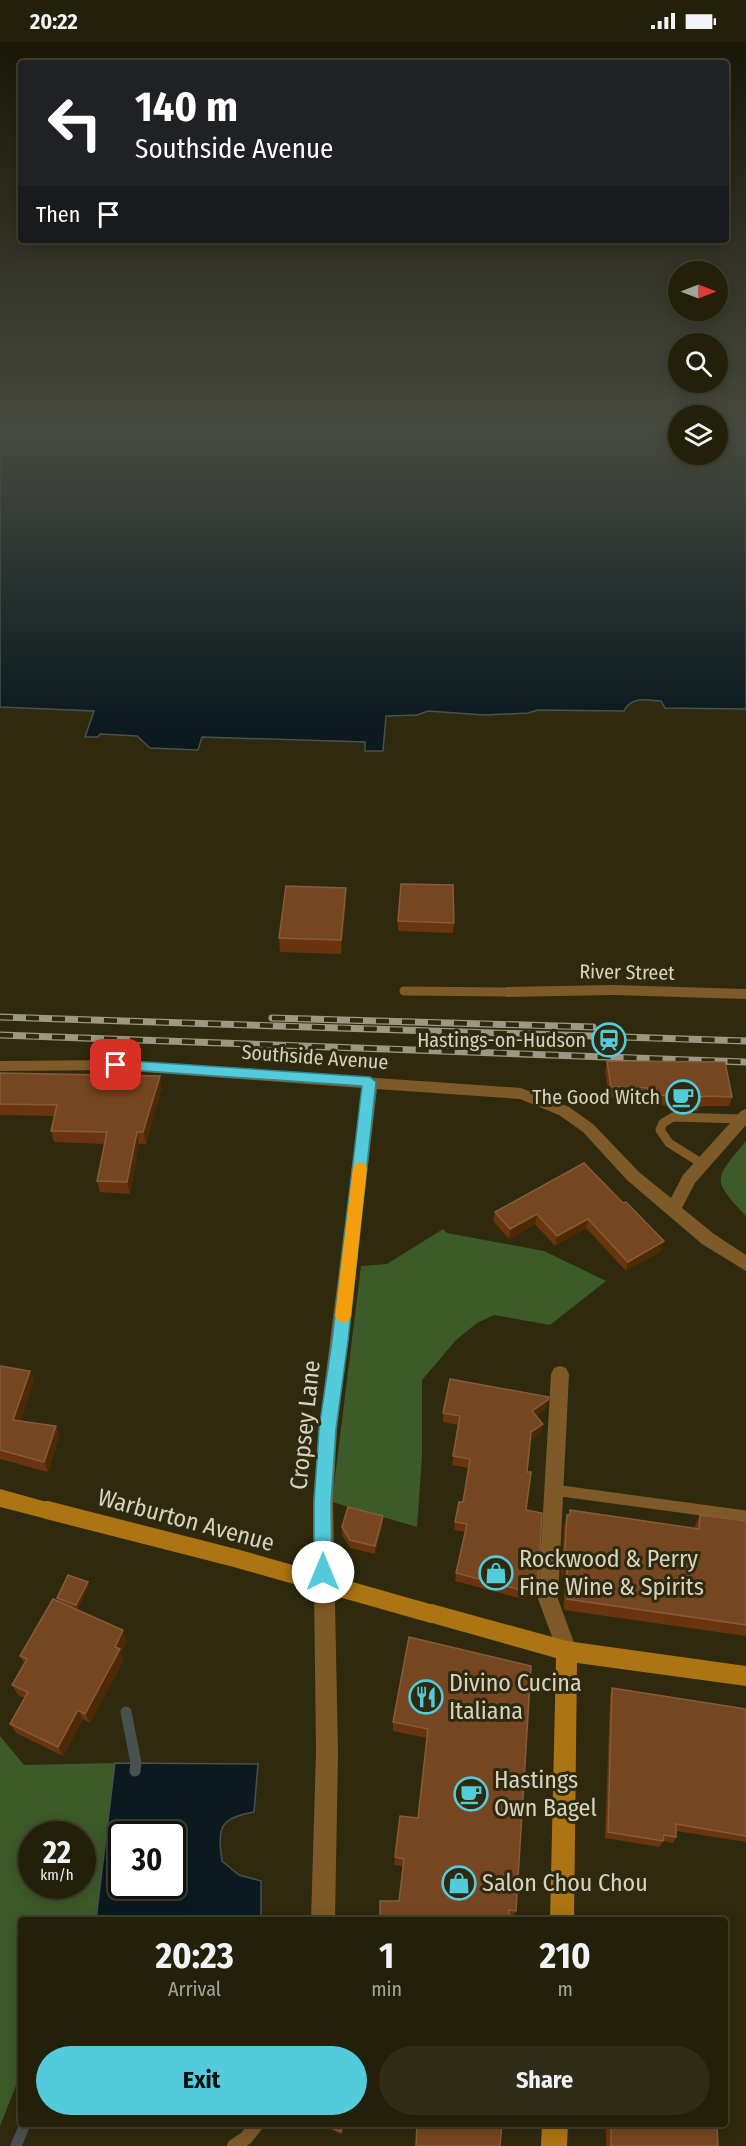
<!DOCTYPE html>
<html lang="en">
<head>
<meta charset="utf-8">
<style>
  :root { --surface:#23200a; --page:#2f2d18; --text:#f1f3f6; --muted:#a3a39c; --line:#403e2b; --accent:#53cbdb }
  body { margin:0; font-family:"Fira Sans Condensed",sans-serif; background:var(--page); color:var(--text); height:100vh; display:flex; flex-direction:column; font-size:22px; white-space:nowrap }
  * { box-sizing:border-box; margin:0 }
  p { font-size:20px; color:var(--muted) }
  .icon { flex:none; width:33px; height:33px; fill:none; stroke:currentColor; stroke-width:2; stroke-linecap:round; stroke-linejoin:round }
  .map { position:relative; flex:1; overflow:hidden }
  .side { position:absolute; left:18px; top:1875px; width:710px; height:210px; display:flex; flex-direction:column; background:var(--surface); border-radius:6px; box-shadow:0 3px 15px #0003,0 0 0 2px var(--line) }
  .side>* { flex:none }
  .guide { position:absolute; left:18px; top:18px; width:711px; height:183px; border-radius:6px; box-shadow:0 3px 15px #0003,0 0 0 2px var(--line); background:#202124; color:#fff; overflow:hidden }
  .needle { width:39px; rotate:90deg }
  .buttons { position:absolute; left:668px; top:219px; display:grid; gap:12px }
  .buttons a { display:grid; place-items:center; width:60px; height:60px; border-radius:50%; background:var(--surface); box-shadow:0 3px 15px #0003,0 0 0 2px var(--line); font-size:30px }
  .speed { position:absolute; left:18px; top:1779px; display:flex; gap:12px; font-size:30px; font-weight:700; text-align:center }
  .speed>* { display:grid; place-content:center; width:78px; height:78px; border-radius:50%; background:var(--surface); box-shadow:0 3px 15px #0003,0 0 0 2px var(--line); line-height:1 }
  .speed small { font-size:15px; font-weight:400 }
  .speed .limit { border:3px solid #111; border-radius:9px; background:#fff; color:#111 }
  .pin { position:absolute; display:grid; place-items:center; width:51px; height:51px; color:#fff; margin:-26px; border-radius:12px; box-shadow:0 3px 9px #0006 }
  .me { position:absolute; width:66px; margin:-33px; rotate:0deg; stroke-linejoin:round; filter:drop-shadow(0 0 4px #0008) }
  .turn { display:flex; align-items:center; gap:21px; height:126px; padding:0 18px; font-size:27px }
  .turn .icon { width:78px; height:78px; stroke-width:2.5 }
  .turn b { display:block; font-size:42px; line-height:51px }
  .then { display:flex; align-items:center; height:57px; padding:0 18px; background:#0003; gap:12px; font-size:22px }
  .eta { display:flex; justify-content:space-evenly; align-items:center; height:102px; text-align:center }
  .eta b { font-size:36px; font-weight:700; line-height:42px }
  .primary-button { display:flex; gap:12px; margin-top:auto; padding:12px 18px }
  .primary-button a { flex:1; height:69px; border-radius:36px; background:var(--accent); color:#111; font-size:24px; font-weight:700; line-height:69px; text-align:center }
  .primary-button a+a { background:var(--page); color:var(--text) }
  .status { display:flex; justify-content:space-between; align-items:center; height:42px; padding:0 30px; background:var(--surface); direction:ltr }
  .status svg { height:16px; fill:currentColor }
  .map>svg:first-child { display:block }
  .green { fill:#3d5a29; fill-rule:evenodd }
  .water { fill:#0a1a1f; stroke:#475250; stroke-width:1.5; fill-rule:evenodd }
  .lines { fill:none; stroke-linecap:round; stroke-linejoin:round }
  .stream { stroke:#475250; stroke-width:11 }
  .lane-far2 { stroke:#7d5a27; stroke-width:9 }
  .lane-far1 { stroke:#7d5a27; stroke-width:11 }
  .lane { stroke:#7d5a27; stroke-width:14 }
  .street { fill:#7d5a27; fill-rule:evenodd }
  .secondary { fill:#ac7412; fill-rule:evenodd }
  .rail-casing { stroke:#9b9883; stroke-width:7 }
  .rail { stroke:#2f2a0d; stroke-width:4.5; stroke-dasharray:13; stroke-linecap:butt }
  .secondary-bridge { stroke:#ac7412; stroke-width:18 }
  .wall { fill:#6a350e }
  .shaded-wall { fill:#4e2905 }
  .building { fill:#764621; stroke:#855c3a; stroke-width:1.5 }
  .route { fill:#53cbdb; stroke:#36848e; stroke-width:1.5 }
  .slow { fill:#f59e0b }
  .labels { text-anchor:middle; stroke-width:6; stroke-linejoin:round; paint-order:stroke }
  .street-label { font-size:20px; fill:#d6d3c3; stroke:#2f2a0d }
  .poi-label { font-size:20px; fill:#d6d3c3; stroke:#2f2a0d; text-anchor:end }
  .near-street-label { font-size:24px; fill:#d6d3c3; stroke:#2f2a0d }
  .near-poi-label { font-size:24px; fill:#d6d3c3; stroke:#2f2a0d; text-anchor:start }
</style>
</head>
<body>
<div class="status"><b>20:22</b><svg viewBox="0 0 49 12"><path d="M0 12V9h3v3zM5 12V6h3v6zM10 12V3h3v9zM15 12V0h3v12zM26 1h20v11H26zM47 4h2v5h-2z"/></svg></div>
<div class="map">
<svg width="746" height="2104" viewBox="0 0 746 2104">
  <rect width="100%" height="100%" fill="#2f2a0d"/>
  <g class="green">
    <path d="M746,1099V1174C710,1136 715,1137 746,1099Z"/>
    <polygon points="443,1187 447,1191 544,1209 606,1239 550,1283 494,1273 477,1281 456,1298 422,1338 422,1415 417,1485 332,1460 361,1224 387,1222"/>
    <path d="M0,1694L24,1723L115,1721L96,1878H21V2031L0,2084ZM32,1792H82V1844H32Z"/>
  </g>
  <g class="water">
    <path d="M0,389H678V412H717V389H746V667L665,666L661,659C646,658 631,654 624,669L538,668L528,671L485,673L428,669L417,673L386,674L383,709H365V700L202,695L198,708L150,706L137,694L100,692L98,695H85L94,669L0,665Z"/>
    <path d="M115,1721L258,1722L254,1770C220,1776 217,1785 222,1819L239,1833L261,1839V1878H96ZM122,1792H172V1844H122Z"/>
  </g>
  <g class="lines">
    <g class="stream">
      <polyline points="126,1670 136,1721 135,1729"/>
      <polyline points="16,2104 25,2082"/>
    </g>
    <g class="lane-far2">
      <polyline points="404,949 507,950"/>
      <polyline points="701,1121 669,1101 660,1088 663,1081 673,1075 742,1077"/>
    </g>
    <polyline class="lane-far1" points="554,1448 746,1474"/>
    <polyline class="lane" points="234,2104 246,2096 257,2082"/>
    <g class="street">
      <polygon points="613,943 746,947 746,957 613,953 507,955 500,950 507,945"/>
      <polygon points="116,1018 521,1046 569,1065 593,1082 639,1130 671,1156 683,1133 741,1069 746,1067 746,1083 695,1141 682,1166 714,1192 746,1213 746,1229 702,1202 627,1138 583,1090 559,1073 520,1057 377,1047 337,1387 333,1460 338,1710 335,1878 311,1878 316,1710 313,1460 319,1387 362,1046 116,1028 0,1029 0,1019"/>
      <polygon points="560,1324 566,1326 569,1332 558,1557 577,1609 574,1616 567,1619 560,1616 538,1557 551,1332 554,1326"/>
    </g>
    <g class="secondary">
      <polygon points="0,1447 54,1462 57,1468 54,1474 47,1477 0,1465"/>
      <polygon points="432,1562 567,1599 746,1624 746,1644 577,1621 574,1878 550,1878 556,1616 425,1579 422,1572 425,1565"/>
      <polygon points="542,2082 568,2082 567,2104 541,2104"/>
    </g>
    <defs>
      <g id="rail">
        <polyline points="0,975 746,999"/>
        <polyline points="272,976 593,985"/>
        <polyline points="0,993 746,1020"/>
      </g>
    </defs>
    <use href="#rail" class="rail-casing"/>
    <use href="#rail" class="rail"/>
    <polyline class="secondary-bridge" points="47,1468 235,1516 432,1572"/>
  </g>
  <g class="wall">
    <polygon points="346,860 341,912 280,910 279,896"/>
    <polygon points="398,879 454,881 453,891 398,889"/>
    <polygon points="607,1019 732,1055 729,1064 707,1064 699,1065 698,1069 671,1069 668,1064 647,1061 646,1056 609,1055 605,1029"/>
    <polygon points="0,1031 162,1045 146,1102 139,1102 130,1152 100,1150 97,1139 105,1102 54,1100 51,1089 54,1074 0,1073"/>
    <polygon points="623,1161 664,1199 661,1209 626,1229 586,1186 555,1204 535,1182 509,1197 493,1179 495,1170"/>
    <polygon points="0,1324 30,1329 34,1339 20,1379 56,1384 59,1394 48,1430 0,1417"/>
    <polygon points="547,1366 536,1374 543,1382 541,1391 531,1398 527,1430 526,1468 536,1550 523,1557 455,1539 456,1531 465,1490 454,1488 455,1480 463,1460 469,1426 452,1423 458,1383 443,1380 443,1371"/>
    <polygon points="570,1468 695,1486 695,1484 700,1473 746,1479 746,1594 564,1568 564,1536 561,1537 564,1484 567,1473 569,1473"/>
    <polygon points="383,1474 383,1482 375,1512 350,1506 342,1493 342,1485"/>
    <polygon points="88,1540 89,1543 78,1567 59,1560 57,1556"/>
    <polygon points="409,1595 516,1869 513,1876 399,1859 403,1824 394,1823 395,1815 418,1776 427,1696 393,1689 393,1680"/>
    <polygon points="127,1599 121,1611 124,1617 90,1681 83,1677 63,1714 16,1691 10,1682 25,1656 18,1653 12,1643 24,1621 20,1614"/>
    <polygon points="612,1646 745,1667 746,1665 746,1800 676,1789 676,1795 673,1801 663,1799 659,1805 605,1796 610,1653"/>
    <polygon points="319,2082 344,2082 341,2092"/>
    <polygon points="606,2082 717,2082 718,2104 606,2104"/>
  </g>
  <g class="shaded-wall">
    <polygon points="346,846 346,860 341,912 341,898"/>
    <polygon points="160,1034 162,1045 146,1102 143,1090"/>
    <polygon points="137,1090 139,1102 130,1152 127,1140"/>
    <polygon points="537,1172 535,1182 509,1197 510,1187"/>
    <polygon points="588,1177 586,1186 555,1204 557,1194"/>
    <polygon points="664,1199 661,1209 626,1229 628,1220"/>
    <polygon points="30,1329 34,1339 17,1388 13,1378"/>
    <polygon points="548,1358 547,1366 531,1378 532,1369"/>
    <polygon points="543,1382 541,1391 530,1398 531,1390"/>
    <polygon points="56,1384 59,1394 48,1430 44,1420"/>
    <polygon points="383,1474 383,1482 375,1512 375,1504"/>
    <polygon points="567,1525 564,1536 561,1537 564,1526"/>
    <polygon points="88,1540 89,1543 78,1567 76,1563"/>
    <polygon points="538,1542 536,1550 523,1557 525,1549"/>
    <polygon points="123,1588 127,1599 121,1611 124,1617 90,1681 85,1672 115,1605"/>
    <polygon points="78,1668 83,1677 63,1714 58,1705"/>
  </g>
  <g class="building">
    <polygon points="401,842 453,843 454,881 398,879"/>
    <polygon points="286,844 346,846 341,898 279,896"/>
    <polygon points="607,1019 725,1020 732,1055 709,1054 699,1055 700,1059 673,1059 670,1054 649,1052 648,1046 611,1045"/>
    <polygon points="0,1031 160,1034 143,1090 137,1090 127,1140 97,1139 107,1090 51,1089 57,1063 0,1062"/>
    <polygon points="584,1121 623,1161 626,1160 664,1199 628,1220 588,1177 557,1194 537,1172 510,1187 495,1170"/>
    <polygon points="0,1324 30,1329 13,1378 56,1384 44,1420 0,1408"/>
    <polygon points="450,1337 549,1355 548,1358 532,1369 543,1382 531,1390 527,1430 531,1430 526,1468 542,1471 538,1542 525,1549 456,1531 467,1482 455,1480 459,1460 463,1460 470,1417 453,1414 460,1374 443,1371"/>
    <polygon points="348,1465 383,1474 375,1504 350,1498 342,1485"/>
    <polygon points="570,1468 699,1487 700,1473 746,1479 746,1583 567,1557 567,1525 564,1526 567,1473 570,1473"/>
    <polygon points="68,1533 88,1540 76,1563 57,1556"/>
    <polygon points="53,1557 123,1588 115,1605 120,1607 85,1672 78,1668 58,1705 10,1682 28,1650 12,1643 27,1617 20,1614"/>
    <polygon points="409,1595 531,1624 516,1869 509,1868 508,1878 380,1878 380,1859 399,1859 404,1817 395,1815 400,1774 418,1776 428,1687 393,1680"/>
    <polygon points="612,1646 746,1667 746,1794 676,1782 676,1795 664,1793 663,1799 608,1790"/>
    <polygon points="323,2082 343,2082 341,2090"/>
    <polygon points="417,2082 502,2082 500,2104 416,2104"/>
    <polygon points="611,2082 717,2082 718,2104 611,2104"/>
  </g>
  <linearGradient id="sky" x2="0" y2="1"><stop stop-color="#1a1707"/><stop offset="0.57" stop-color="#474a40"/><stop offset="1" stop-color="#474a40" stop-opacity="0"/></linearGradient>
  <rect width="746" height="684" fill="url(#sky)"/>
  <polygon class="route" points="116,1018 370,1035 376,1040 348,1299 336,1387 331,1461 332,1530 329,1537 323,1539 316,1537 314,1530 314,1461 319,1387 332,1299 362,1044 116,1027 110,1023"/>
  <polygon class="slow" points="360,1120 365,1122 367,1126 351,1274 349,1279 343,1281 338,1279 335,1274 353,1126 355,1122"/>
  <defs>
    <symbol id="station-ring" viewBox="-11 -11 22 22"><circle r="9.5" fill="#2f2a0d" stroke="#53cbdb" stroke-width="1.5"/><path d="M-3-6H3Q5-6 5-4V2Q5 4 3 4L4.5 6H3L1.5 4h-3L-3 6H-4.5L-3 4Q-5 4-5 2V-4Q-5-6-3-6ZM-3.5-4v3h7v-3ZM-3.5 1v1.5H-2V1ZM2 1v1.5H3.5V1Z" fill="#53cbdb"/></symbol>
    <symbol id="cafe-ring" viewBox="-11 -11 22 22"><circle r="9.5" fill="#2f2a0d" stroke="#53cbdb" stroke-width="1.5"/><path d="M-5.5-4.5H6V0H3Q3 3.5 0 3.5H-2.5Q-5.5 3.5-5.5 0ZM3-3.2v2h1.7v-2ZM-6 4.5H4V6H-6Z" fill="#53cbdb"/></symbol>
    <symbol id="shop-ring" viewBox="-11 -11 22 22"><circle r="9.5" fill="#2f2a0d" stroke="#53cbdb" stroke-width="1.5"/><path d="M-5-2.5h2.3a2.7 3.5 0 0 1 5.4 0H5L5.5 6h-11ZM-1.5-2.5h3a1.5 2.3 0 0 0-3 0Z" fill="#53cbdb"/></symbol>
    <symbol id="restaurant-ring" viewBox="-11 -11 22 22"><circle r="9.5" fill="#2f2a0d" stroke="#53cbdb" stroke-width="1.5"/><path d="M-5-6h1v4h1v-4h1v4h1v-4h1v5L-1.5 .5V6h-2V.5L-5-1ZM5-6V6H3V1.5H1.5Q1.5-4 5-6Z" fill="#53cbdb"/></symbol>
  </defs>
  <g fill-rule="evenodd">
    <use href="#station-ring" x="590" y="979" width="38" height="38"/>
    <use href="#cafe-ring" x="664" y="1036" width="38" height="38"/>
    <use href="#shop-ring" x="477" y="1512" width="38" height="38"/>
    <use href="#restaurant-ring" x="407" y="1636" width="38" height="38"/>
    <use href="#cafe-ring" x="452" y="1733" width="38" height="38"/>
    <use href="#shop-ring" x="440" y="1822" width="38" height="38"/>
  </g>
  <g class="labels">
    <g class="street-label">
      <text transform="translate(627 930) rotate(1)" y="7">River Street</text>
      <text transform="translate(315 1015) rotate(4)" y="7">Southside Avenue</text>
    </g>
    <g class="poi-label">
      <text x="586" y="1005">Hastings-on-Hudson</text>
      <text x="660" y="1062">The Good Witch</text>
    </g>
    <g class="near-street-label">
      <text transform="translate(305 1383) rotate(-84)" y="8">Cropsey Lane</text>
      <text transform="translate(186 1478) rotate(15)" y="8">Warburton Avenue</text>
    </g>
    <g class="near-poi-label">
      <text x="519" y="1525">Rockwood &amp; Perry<tspan x="519" dy="28">Fine Wine &amp; Spirits</tspan></text>
      <text x="449" y="1649">Divino Cucina<tspan x="449" dy="28">Italiana</tspan></text>
      <text x="494" y="1746">Hastings<tspan x="494" dy="28">Own Bagel</tspan></text>
      <text x="482" y="1849">Salon Chou Chou</text>
    </g>
  </g>
</svg>
<div class="buttons">
<a><svg class="needle" viewBox="-14 -14 28 28"><path d="M0-13l5 13h-10z" fill="#e53935"/><path d="M0 13l5-13h-10z" fill="#a3a39c"/></svg></a>
<a><svg class="icon" aria-label="search" viewBox="0 0 24 24"><circle cx="10" cy="10" r="6"/><path d="M15 15l6 6"/></svg></a>
<a><svg class="icon" aria-label="layers" viewBox="0 0 24 24"><path d="M12 4l9 5-9 5-9-5zM3 14l9 5 9-5"/></svg></a>
</div>
<div class="speed"><div>22<small>km/h</small></div><div class="limit">30</div></div>
<div class="pin" style="left:116px;top:1023px;background:#d93025"><svg class="icon" aria-label="arrive" viewBox="0 0 24 24"><path d="M6 21V4h12l-3 4 3 4H6"/></svg></div>
<svg class="me" style="left:323px;top:1530px" viewBox="-20 -20 40 40"><circle r="19" fill="#fff"/><path d="M0-13L10 11 0 6-10 11z" fill="#53cbdb"/></svg>
<div class="guide">
<div class="turn"><svg class="icon" aria-label="left" viewBox="0 0 24 24"><path d="M17 20v-9H6M10 6l-5 5 5 5"/></svg><div><b>140 m</b>Southside Avenue</div></div>
<div class="then">Then<svg class="icon" aria-label="arrive" viewBox="0 0 24 24"><path d="M6 21V4h12l-3 4 3 4H6"/></svg></div>
</div>
<section class="side">
<div class="eta">
<div><b>20:23</b><p>Arrival</p></div>
<div><b>1</b><p>min</p></div>
<div><b>210</b><p>m</p></div>
</div>
<div class="primary-button"><a>Exit</a><a>Share</a></div>
</section>
</div>
</body>
</html>
